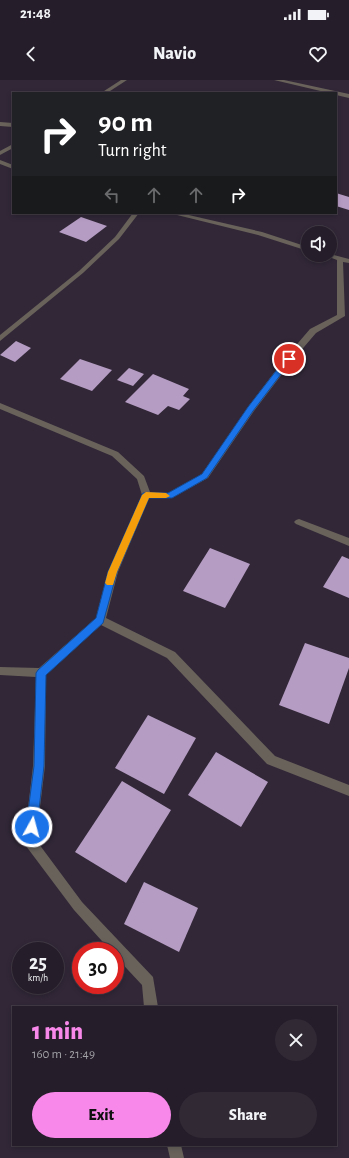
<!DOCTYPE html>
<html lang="en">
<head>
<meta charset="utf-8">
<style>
  :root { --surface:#251d29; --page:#312a35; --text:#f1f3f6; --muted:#a3a2a8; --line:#423b46; --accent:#f888ea }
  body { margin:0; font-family:"Alegreya Sans",sans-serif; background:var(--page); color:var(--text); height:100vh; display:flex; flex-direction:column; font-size:15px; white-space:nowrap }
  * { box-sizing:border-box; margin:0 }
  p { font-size:13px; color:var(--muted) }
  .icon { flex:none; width:22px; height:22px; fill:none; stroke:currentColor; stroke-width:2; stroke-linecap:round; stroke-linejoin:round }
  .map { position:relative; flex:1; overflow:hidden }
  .drawer { position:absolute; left:12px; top:926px; width:325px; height:140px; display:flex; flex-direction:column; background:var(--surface); border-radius:0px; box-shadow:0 2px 6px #0003,0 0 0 1px var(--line) }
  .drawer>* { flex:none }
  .banner { position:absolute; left:12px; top:12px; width:325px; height:122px; border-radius:0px; box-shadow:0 2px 6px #0003,0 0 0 1px var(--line); background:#202124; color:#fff; overflow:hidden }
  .tools { position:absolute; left:301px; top:146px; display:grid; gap:8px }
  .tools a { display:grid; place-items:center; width:36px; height:36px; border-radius:50%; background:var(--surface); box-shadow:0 2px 6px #0003,0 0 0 1px var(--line); font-size:20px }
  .speed { position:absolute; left:12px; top:862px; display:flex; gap:8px; font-size:20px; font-weight:700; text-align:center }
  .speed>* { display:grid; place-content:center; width:52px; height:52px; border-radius:50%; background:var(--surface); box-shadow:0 2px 6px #0003,0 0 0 1px var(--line); line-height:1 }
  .speed small { font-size:10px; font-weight:400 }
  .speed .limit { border:6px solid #d22; background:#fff; color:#111 }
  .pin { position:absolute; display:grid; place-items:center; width:34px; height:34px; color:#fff; margin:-17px; border:2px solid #fff; border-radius:50%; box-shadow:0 1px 4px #0007 }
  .me { position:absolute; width:44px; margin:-22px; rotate:7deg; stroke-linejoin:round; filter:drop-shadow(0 0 3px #0008) }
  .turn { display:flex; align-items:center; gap:14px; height:84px; padding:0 20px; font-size:18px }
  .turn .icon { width:52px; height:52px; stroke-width:2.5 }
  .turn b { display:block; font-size:28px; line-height:34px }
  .lanes { display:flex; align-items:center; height:38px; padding:0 20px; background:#0003; justify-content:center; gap:20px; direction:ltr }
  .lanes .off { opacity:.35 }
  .round { display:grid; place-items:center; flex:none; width:42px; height:42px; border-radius:21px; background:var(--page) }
  .head { display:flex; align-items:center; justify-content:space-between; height:68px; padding:0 20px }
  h1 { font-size:24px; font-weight:800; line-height:30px; color:var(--accent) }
  .action { display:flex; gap:8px; margin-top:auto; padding:8px 20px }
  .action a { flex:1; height:46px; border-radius:24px; background:var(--accent); color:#111; font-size:16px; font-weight:800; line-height:46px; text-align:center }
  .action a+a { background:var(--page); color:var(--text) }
  .status { display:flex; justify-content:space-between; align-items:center; height:28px; padding:0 20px; background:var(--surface); direction:ltr }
  .status svg { height:11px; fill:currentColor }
  header { display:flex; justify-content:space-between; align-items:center; height:52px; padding:0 20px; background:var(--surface); font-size:18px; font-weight:800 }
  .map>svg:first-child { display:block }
  .building { fill:#b59cc3 }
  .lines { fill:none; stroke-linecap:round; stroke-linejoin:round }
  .minor { fill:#68625b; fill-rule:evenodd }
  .route { fill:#1a73e8; stroke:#114b97 }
  .slow { fill:#f59e0b }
</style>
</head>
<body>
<div class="status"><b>21:48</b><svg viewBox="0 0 49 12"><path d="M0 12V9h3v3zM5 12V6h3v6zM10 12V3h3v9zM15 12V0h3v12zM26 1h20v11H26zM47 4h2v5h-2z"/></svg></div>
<header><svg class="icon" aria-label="back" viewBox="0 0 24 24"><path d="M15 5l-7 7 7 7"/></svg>Navio<svg class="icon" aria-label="heart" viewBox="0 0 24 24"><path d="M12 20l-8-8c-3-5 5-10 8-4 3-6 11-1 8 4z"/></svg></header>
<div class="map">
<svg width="349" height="1078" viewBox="0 0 349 1078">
  <rect width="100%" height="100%" fill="#312737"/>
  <g class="building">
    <polygon points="336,113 349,117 349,130 336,126"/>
    <polygon points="81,137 107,146 86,162 59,152"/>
    <polygon points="16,261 31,268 15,282 0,275"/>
    <polygon points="80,279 112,290 92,311 60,299"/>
    <polygon points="129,288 144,294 133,306 117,300"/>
    <polygon points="153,294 189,309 183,316 190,319 179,330 168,326 158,335 125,322"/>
    <polygon points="210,468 250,484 225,528 183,511"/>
    <polygon points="342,476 349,479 349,518 323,507"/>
    <polygon points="305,563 349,578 349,588 329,644 279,625"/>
    <polygon points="148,635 196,658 164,714 115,688"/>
    <polygon points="216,672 268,702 241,747 188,715"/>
    <polygon points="122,701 171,730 126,803 75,772"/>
    <polygon points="144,802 198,828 179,872 124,844"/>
  </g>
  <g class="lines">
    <g class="minor">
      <polygon points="121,0 127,0 107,13 101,13"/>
      <polygon points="274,0 284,0 349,14 349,18 336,15 336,13 329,13"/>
      <polygon points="0,42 13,43 13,47 0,46"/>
      <polygon points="13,64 13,68 0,75 0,71"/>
      <polygon points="0,80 13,85 13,89 0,84"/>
      <polygon points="133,133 139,133 119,159 83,193 0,261 0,255 79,191 115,157"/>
      <polygon points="169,133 180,133 262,152 308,167 308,171 258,155"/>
      <polygon points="330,174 349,179 349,183 343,182 345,236 316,253 292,281 254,331 208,398 172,418 149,418 118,492 106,538 175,572 275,676 349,705 349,716 267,684 167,578 101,545 46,595 45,686 36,760 82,822 153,897 158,927 144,927 142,905 115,876 115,871 111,871 74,830 26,766 24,762 33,686 36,597 0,595 0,587 39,588 96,538 108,492 142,415 137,399 112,376 0,329 0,323 118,372 144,396 150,412 168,413 202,394 248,327 286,277 310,249 337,235 337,180 324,175 330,175"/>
      <polygon points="299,439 349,458 349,466 296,444 294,442 296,440"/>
      <polygon points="167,1065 181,1065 184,1078 170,1078"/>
    </g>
  </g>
  <polygon class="route" points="289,277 291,278 291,281 253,331 207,398 172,418 149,418 117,492 103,543 46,595 44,686 37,747 36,751 32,752 28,751 26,747 34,686 36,593 38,590 96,538 108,492 143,413 168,413 202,394 248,327 286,278"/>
  <polygon class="slow" points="146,412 166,413 170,416 166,418 149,418 117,492 113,505 107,505 105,503 108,492 142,415"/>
</svg>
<div class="tools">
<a><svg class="icon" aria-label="sound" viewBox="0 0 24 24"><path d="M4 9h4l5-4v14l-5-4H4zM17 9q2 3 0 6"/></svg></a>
</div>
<div class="speed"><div>25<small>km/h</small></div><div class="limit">30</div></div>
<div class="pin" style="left:289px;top:279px;background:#d93025"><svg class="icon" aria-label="arrive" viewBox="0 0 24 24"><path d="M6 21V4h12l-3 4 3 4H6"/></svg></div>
<svg class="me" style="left:32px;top:747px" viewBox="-20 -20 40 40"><circle r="17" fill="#1a73e8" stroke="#fff" stroke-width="3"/><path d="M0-11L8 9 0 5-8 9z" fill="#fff"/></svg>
<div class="banner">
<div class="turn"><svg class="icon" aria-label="right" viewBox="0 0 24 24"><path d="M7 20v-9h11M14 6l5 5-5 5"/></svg><div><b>90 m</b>Turn right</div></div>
<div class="lanes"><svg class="icon off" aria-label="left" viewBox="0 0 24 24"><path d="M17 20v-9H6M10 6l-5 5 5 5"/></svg><svg class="icon off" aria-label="ahead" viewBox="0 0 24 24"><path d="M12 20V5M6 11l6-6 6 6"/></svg><svg class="icon off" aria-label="ahead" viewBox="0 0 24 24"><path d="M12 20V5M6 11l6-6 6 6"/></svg><svg class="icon" aria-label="right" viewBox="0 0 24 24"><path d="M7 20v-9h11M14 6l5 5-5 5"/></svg></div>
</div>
<section class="drawer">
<div class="head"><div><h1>1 min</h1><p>160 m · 21:49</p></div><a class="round"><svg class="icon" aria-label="close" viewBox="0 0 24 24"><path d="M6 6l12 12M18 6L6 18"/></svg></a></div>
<div class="action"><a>Exit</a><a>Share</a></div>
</section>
</div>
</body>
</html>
